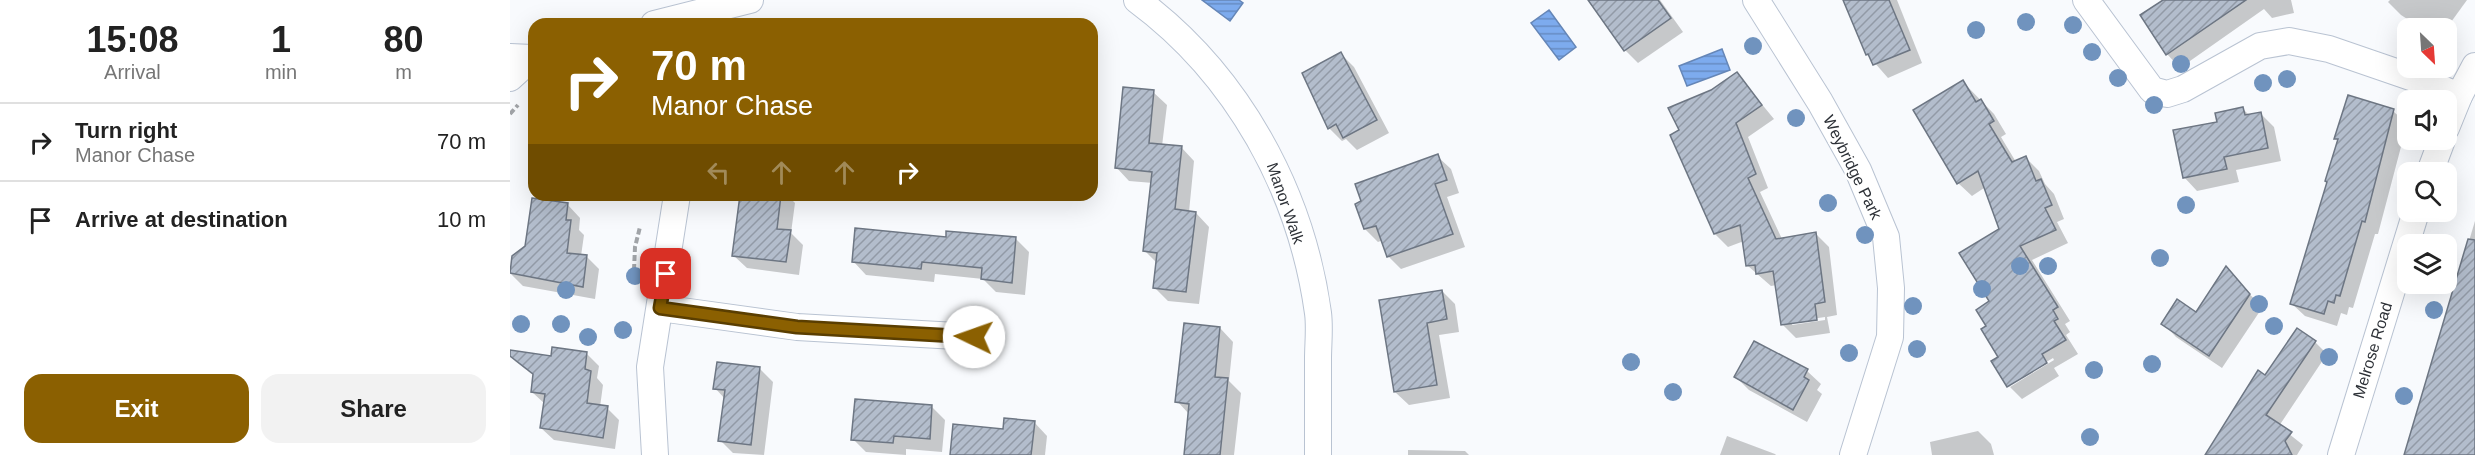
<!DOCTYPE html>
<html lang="en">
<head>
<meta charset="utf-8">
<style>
  :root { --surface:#fff; --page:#f2f2f2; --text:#222; --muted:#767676; --line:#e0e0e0; --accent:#8b6001 }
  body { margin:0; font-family:Arial,sans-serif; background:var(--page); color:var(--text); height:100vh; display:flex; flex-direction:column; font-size:22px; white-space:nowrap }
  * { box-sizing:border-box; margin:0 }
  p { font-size:20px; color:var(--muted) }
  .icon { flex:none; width:33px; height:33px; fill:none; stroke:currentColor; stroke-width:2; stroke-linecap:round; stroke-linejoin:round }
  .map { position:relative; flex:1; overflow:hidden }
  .side { display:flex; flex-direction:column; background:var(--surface); width:510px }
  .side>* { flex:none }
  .top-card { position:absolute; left:18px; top:18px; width:570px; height:183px; border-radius:18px; box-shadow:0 6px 24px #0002; background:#8b6001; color:#fff; overflow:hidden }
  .needle { width:39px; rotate:155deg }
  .fabs { position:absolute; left:1887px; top:18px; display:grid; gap:12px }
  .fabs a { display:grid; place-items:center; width:60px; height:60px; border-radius:12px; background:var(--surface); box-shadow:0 6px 24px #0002; font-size:30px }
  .pin { position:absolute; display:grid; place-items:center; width:51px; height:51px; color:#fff; margin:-26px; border-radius:12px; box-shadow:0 3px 9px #0006 }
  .me { position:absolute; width:66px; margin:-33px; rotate:273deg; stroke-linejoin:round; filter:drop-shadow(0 0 4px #0008) }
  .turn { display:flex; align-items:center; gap:21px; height:126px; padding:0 24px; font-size:27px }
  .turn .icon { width:78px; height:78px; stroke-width:2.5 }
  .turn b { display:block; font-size:42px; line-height:51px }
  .lanes { display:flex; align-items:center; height:57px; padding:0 24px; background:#0003; justify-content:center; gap:30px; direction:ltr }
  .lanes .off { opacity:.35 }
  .eta { display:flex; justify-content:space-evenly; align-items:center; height:102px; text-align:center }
  .eta b { font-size:36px; font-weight:700; line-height:42px }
  .action { display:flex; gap:12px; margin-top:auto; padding:12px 24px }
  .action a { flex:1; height:69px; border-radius:18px; background:var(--accent); color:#fff; font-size:24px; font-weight:700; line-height:69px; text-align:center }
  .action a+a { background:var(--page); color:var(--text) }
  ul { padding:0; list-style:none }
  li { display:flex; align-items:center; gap:18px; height:78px; padding:0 24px; border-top:2px solid var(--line) }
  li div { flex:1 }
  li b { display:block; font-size:22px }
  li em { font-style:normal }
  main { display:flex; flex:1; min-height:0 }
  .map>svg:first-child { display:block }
  .water { fill:url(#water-rules); stroke:#6586b7; stroke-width:1.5 }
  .shadow { fill:#0003; fill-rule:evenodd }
  .building { fill:url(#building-hatch); stroke:#6d7683; stroke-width:1.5 }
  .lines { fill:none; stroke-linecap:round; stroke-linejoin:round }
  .minor-casing { stroke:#b9c3d2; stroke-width:28 }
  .path { stroke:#a1a4a8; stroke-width:4; stroke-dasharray:6 3; stroke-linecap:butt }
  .minor { stroke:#fff; stroke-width:26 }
  .tree { fill:#7093be }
  .route-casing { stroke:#5a3e01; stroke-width:15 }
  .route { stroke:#8b6001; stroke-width:10 }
  .labels { text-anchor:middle; stroke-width:4.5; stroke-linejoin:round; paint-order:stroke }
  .street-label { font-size:16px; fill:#2d3137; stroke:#fff }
</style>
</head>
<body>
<main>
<section class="side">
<div class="eta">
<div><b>15:08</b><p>Arrival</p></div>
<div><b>1</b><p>min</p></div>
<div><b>80</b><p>m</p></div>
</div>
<ul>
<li><svg class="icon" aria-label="right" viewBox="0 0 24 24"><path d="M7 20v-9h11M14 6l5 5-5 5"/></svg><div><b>Turn right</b><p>Manor Chase</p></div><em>70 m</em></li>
<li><svg class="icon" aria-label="arrive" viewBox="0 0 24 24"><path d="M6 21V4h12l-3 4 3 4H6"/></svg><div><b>Arrive at destination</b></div><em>10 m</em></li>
</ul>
<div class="action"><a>Exit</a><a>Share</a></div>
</section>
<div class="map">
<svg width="1965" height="455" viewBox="0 0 1965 455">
  <defs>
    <pattern id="water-rules" width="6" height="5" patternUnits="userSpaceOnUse" patternTransform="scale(1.5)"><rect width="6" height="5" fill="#7dabee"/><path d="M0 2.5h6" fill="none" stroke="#678cc2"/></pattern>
    <pattern id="building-hatch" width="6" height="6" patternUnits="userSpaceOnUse" patternTransform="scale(1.5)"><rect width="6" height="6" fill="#b3bdcc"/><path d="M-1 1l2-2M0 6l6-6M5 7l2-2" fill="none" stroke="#929aa6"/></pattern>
  </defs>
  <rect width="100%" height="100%" fill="#f8fafd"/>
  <g class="water">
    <polygon points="692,0 729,0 733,3 720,21"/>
    <polygon points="1039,10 1066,47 1049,60 1021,23"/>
    <polygon points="1212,49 1220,70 1177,86 1169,66"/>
  </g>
  <g class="shadow">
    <polygon points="1080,0 1150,0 1173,32 1128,63 1115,50"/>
    <polygon points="1334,0 1387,0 1412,63 1378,78 1357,54"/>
    <polygon points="1656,0 1781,0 1784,13 1762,18 1754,9 1670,68 1657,54 1632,15"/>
    <polygon points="1880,0 1957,0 1936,29 1911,28 1891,15 1878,2"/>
    <polygon points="831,54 844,67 879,133 847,150 836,139 832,141 819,128"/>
    <path d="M1227,74L1264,119L1238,137L1258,188L1250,192L1272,239L1306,234L1319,247L1327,315L1317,317L1320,333L1286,338L1273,325L1267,285L1261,286L1238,266L1234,241L1218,247L1205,234L1171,131L1202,91ZM1315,317V320L1282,325V322Z"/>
    <polygon points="1453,82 1484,114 1496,134 1491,137 1506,162 1516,158 1529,171 1535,184 1544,194 1554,219 1547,222 1558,243 1522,260 1560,321 1555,324 1560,332 1556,335 1568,354 1544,368 1549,376 1512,399 1500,387 1544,360 1543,358 1500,384 1500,387 1483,362 1490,357 1478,327 1491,230 1474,188 1462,196 1448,183"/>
    <polygon points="643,92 657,105 652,146 671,147 684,161 679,212 686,213 699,227 689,304 658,301 644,287 647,263 634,250 643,183 619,181 606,167"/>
    <polygon points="1733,109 1739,115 1750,113 1764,127 1771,161 1726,170 1729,182 1687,191 1674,177"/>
    <polygon points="1883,111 1897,124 1868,234 1865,234 1843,308 1839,307 1837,315 1831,313 1827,326 1795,316 1781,303 1818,183 1829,141 1826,138"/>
    <polygon points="927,156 941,169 949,193 937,197 955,247 891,269 878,256 873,240 868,242 855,229"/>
    <polygon points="231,195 277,195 285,203 281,233 293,245 289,275 237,268 223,255"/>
    <polygon points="57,204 70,218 69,230 74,235 71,256 76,256 89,269 85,299 13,286 0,273 3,257"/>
    <polygon points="1965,221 1965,439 1960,455 1895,455"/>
    <polygon points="437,239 506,239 519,252 515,295 486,292 473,279 425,274 424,282 356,275 343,261"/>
    <polygon points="1729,282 1752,308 1712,368 1666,337 1653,323 1686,314"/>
    <polygon points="932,291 945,304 949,332 929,335 940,398 899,405 885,392"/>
    <polygon points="710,328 723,342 719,381 731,393 724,455 675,455 679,414 667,401"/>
    <polygon points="1805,342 1817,354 1769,426 1793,445 1787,455 1695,455 1755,377"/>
    <polygon points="1244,343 1297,371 1311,384 1307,390 1312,394 1297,422 1239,390 1226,377"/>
    <polygon points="0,352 42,358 76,353 89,366 87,378 93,385 90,407 97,408 109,420 105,449 44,440 31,428 35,404 22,392 24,376 5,361"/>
    <polygon points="250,369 263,382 254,455 223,453 210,440 215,399 205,388"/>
    <polygon points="422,407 435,420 432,452 396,449 396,455 356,452 343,439"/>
    <polygon points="524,422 537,436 535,455 441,455"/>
    <polygon points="1468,431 1481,444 1484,455 1422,455 1420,442"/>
    <polygon points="1217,436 1265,454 1266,455 1210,455"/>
    <polygon points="898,450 955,451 959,455 898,455"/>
  </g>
  <g class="building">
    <polygon points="1078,0 1148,0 1161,18 1114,51"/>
    <polygon points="1333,0 1379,0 1400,50 1363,65 1358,54 1356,55"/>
    <polygon points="1653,0 1736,0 1656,55 1630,15"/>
    <polygon points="831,52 867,120 833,138 826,124 818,129 792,73"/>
    <polygon points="1227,72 1252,105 1226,123 1246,174 1238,178 1266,239 1306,232 1315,302 1305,304 1307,320 1271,325 1263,271 1246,274 1245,265 1236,266 1230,225 1204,234 1160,135 1169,130 1158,108 1201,90"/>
    <polygon points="1453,80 1466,102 1471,99 1484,121 1479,124 1502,162 1516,156 1526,181 1531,179 1542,205 1535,208 1546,230 1510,246 1548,307 1543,310 1548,319 1544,321 1556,340 1532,354 1537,363 1497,387 1481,361 1488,357 1471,329 1476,326 1466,310 1479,301 1449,253 1489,229 1468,171 1447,184 1403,110"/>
    <polygon points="613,87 644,90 639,143 672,146 665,209 686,212 676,292 643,288 647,253 633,251 642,172 605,168"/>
    <polygon points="1838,95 1884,109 1855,222 1852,221 1830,296 1826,295 1824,303 1818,301 1814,314 1780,304 1817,182 1815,181 1828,139 1824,139"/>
    <polygon points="1733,107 1735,115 1751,112 1758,148 1714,157 1717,169 1673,178 1663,130 1707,122 1705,113"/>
    <polygon points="928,154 937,180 925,184 943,234 877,257 866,226 854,229 845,204 851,201 845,184"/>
    <polygon points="230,195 271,195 267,229 281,230 276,262 222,256"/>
    <polygon points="22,198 58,203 56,220 61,220 57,253 77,255 73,287 0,273 2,256 15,246"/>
    <polygon points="345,228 436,237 436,231 506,237 502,283 471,279 472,268 412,262 411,269 342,262"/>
    <polygon points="1958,239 1965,240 1965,455 1894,455"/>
    <polygon points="1716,266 1740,294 1699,356 1651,324 1667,299 1686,312"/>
    <polygon points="932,290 937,319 917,323 927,385 884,392 869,300"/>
    <polygon points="674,323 710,327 705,377 718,378 710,455 674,455 679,404 665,402"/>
    <polygon points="1787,328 1806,341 1756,415 1782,432 1775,441 1782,455 1695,455 1748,370 1755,375"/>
    <polygon points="1244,341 1298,369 1294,377 1299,380 1283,410 1224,377"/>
    <polygon points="42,347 77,352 75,369 81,371 77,403 98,406 93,438 30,428 35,394 21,392 23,374 0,356 0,350 41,356"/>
    <polygon points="207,362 250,367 241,445 208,441 215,390 203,389"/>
    <polygon points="345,399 422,405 420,439 384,436 383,443 341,440"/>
    <polygon points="494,418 525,421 521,455 440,455 443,424 493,429"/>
  </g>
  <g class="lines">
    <defs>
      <g id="minor">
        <path d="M627,0C727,74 791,190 808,313C810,328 808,344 808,359C808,391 808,423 808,455"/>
        <polyline points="1246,0 1310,102 1348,170 1376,237 1381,288 1380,337 1343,455"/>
        <polyline points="1576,0 1642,90 1657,94 1673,89 1750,46 1779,41 1819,49 1915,82 1949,96"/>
        <polyline points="144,24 240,0"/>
        <polyline points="0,57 22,58 0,78"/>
        <polyline points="1936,128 1949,96 1965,66"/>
        <polyline points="1920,172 1932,140"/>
        <polyline points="150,308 287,327 464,337"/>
        <polyline points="145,455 140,367 167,195"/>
        <polyline points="1831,455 1906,212"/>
      </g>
    </defs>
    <use href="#minor" class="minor-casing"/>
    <g class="path">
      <polyline points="0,114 8,105"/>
      <polyline points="124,270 125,247 130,227"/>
    </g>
    <use href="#minor" class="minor"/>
  </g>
  <g class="tree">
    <circle cx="1516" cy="22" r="9"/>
    <circle cx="1563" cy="25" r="9"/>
    <circle cx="1466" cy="30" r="9"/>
    <circle cx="1243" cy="46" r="9"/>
    <circle cx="1582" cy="52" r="9"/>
    <circle cx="1671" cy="64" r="9"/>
    <circle cx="1608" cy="78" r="9"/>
    <circle cx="1777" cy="79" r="9"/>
    <circle cx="1753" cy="83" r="9"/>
    <circle cx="1644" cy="105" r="9"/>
    <circle cx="1286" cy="118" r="9"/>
    <circle cx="1318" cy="203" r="9"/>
    <circle cx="1676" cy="205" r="9"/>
    <circle cx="1355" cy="235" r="9"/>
    <circle cx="1650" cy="258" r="9"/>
    <circle cx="1510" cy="266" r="9"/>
    <circle cx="1538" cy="266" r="9"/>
    <circle cx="125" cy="276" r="9"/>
    <circle cx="1472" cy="289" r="9"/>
    <circle cx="56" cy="290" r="9"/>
    <circle cx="1749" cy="304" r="9"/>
    <circle cx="1403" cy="306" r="9"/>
    <circle cx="1924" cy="310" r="9"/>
    <circle cx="11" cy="324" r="9"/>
    <circle cx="51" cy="324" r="9"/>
    <circle cx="1764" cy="326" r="9"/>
    <circle cx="113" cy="330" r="9"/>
    <circle cx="78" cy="337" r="9"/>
    <circle cx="1407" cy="349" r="9"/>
    <circle cx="1339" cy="353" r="9"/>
    <circle cx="1819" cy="357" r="9"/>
    <circle cx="1121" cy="362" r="9"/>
    <circle cx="1642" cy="364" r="9"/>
    <circle cx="1584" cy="370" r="9"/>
    <circle cx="1163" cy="392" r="9"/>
    <circle cx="1894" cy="396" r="9"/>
    <circle cx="1580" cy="437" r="9"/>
  </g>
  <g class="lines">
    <defs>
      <polyline id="route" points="156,274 150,308 287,327 464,337"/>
    </defs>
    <use href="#route" class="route-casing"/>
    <use href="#route" class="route"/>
  </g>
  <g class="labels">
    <g class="street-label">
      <text transform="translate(1343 167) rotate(64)" y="6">Weybridge Park</text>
      <text transform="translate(776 203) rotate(71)" y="6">Manor Walk</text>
      <text transform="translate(1862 350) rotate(-73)" y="6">Melrose Road</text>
    </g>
  </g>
</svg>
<div class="fabs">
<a><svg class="needle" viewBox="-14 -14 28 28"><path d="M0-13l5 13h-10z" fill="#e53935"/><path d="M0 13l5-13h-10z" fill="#767676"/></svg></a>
<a><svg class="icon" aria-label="sound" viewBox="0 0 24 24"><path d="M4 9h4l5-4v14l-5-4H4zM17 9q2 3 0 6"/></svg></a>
<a><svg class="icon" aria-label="search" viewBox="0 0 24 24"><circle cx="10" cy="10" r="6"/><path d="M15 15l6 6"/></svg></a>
<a><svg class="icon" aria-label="layers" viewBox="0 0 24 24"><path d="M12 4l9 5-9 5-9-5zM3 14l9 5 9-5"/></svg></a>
</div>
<div class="pin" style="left:156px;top:274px;background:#d93025"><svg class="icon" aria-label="arrive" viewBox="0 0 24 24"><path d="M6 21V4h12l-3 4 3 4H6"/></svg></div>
<svg class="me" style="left:464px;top:337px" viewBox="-20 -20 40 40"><circle r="19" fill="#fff"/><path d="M0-13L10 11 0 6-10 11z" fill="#8b6001"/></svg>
<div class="top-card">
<div class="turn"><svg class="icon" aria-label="right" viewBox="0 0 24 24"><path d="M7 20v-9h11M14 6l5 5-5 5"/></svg><div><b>70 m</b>Manor Chase</div></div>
<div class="lanes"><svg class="icon off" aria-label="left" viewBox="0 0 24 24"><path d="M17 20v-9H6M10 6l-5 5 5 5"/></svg><svg class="icon off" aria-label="ahead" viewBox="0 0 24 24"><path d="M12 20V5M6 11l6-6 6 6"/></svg><svg class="icon off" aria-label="ahead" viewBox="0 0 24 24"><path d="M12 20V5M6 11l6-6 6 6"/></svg><svg class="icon" aria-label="right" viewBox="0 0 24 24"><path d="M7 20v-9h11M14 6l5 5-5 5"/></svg></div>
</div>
</div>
</main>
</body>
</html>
